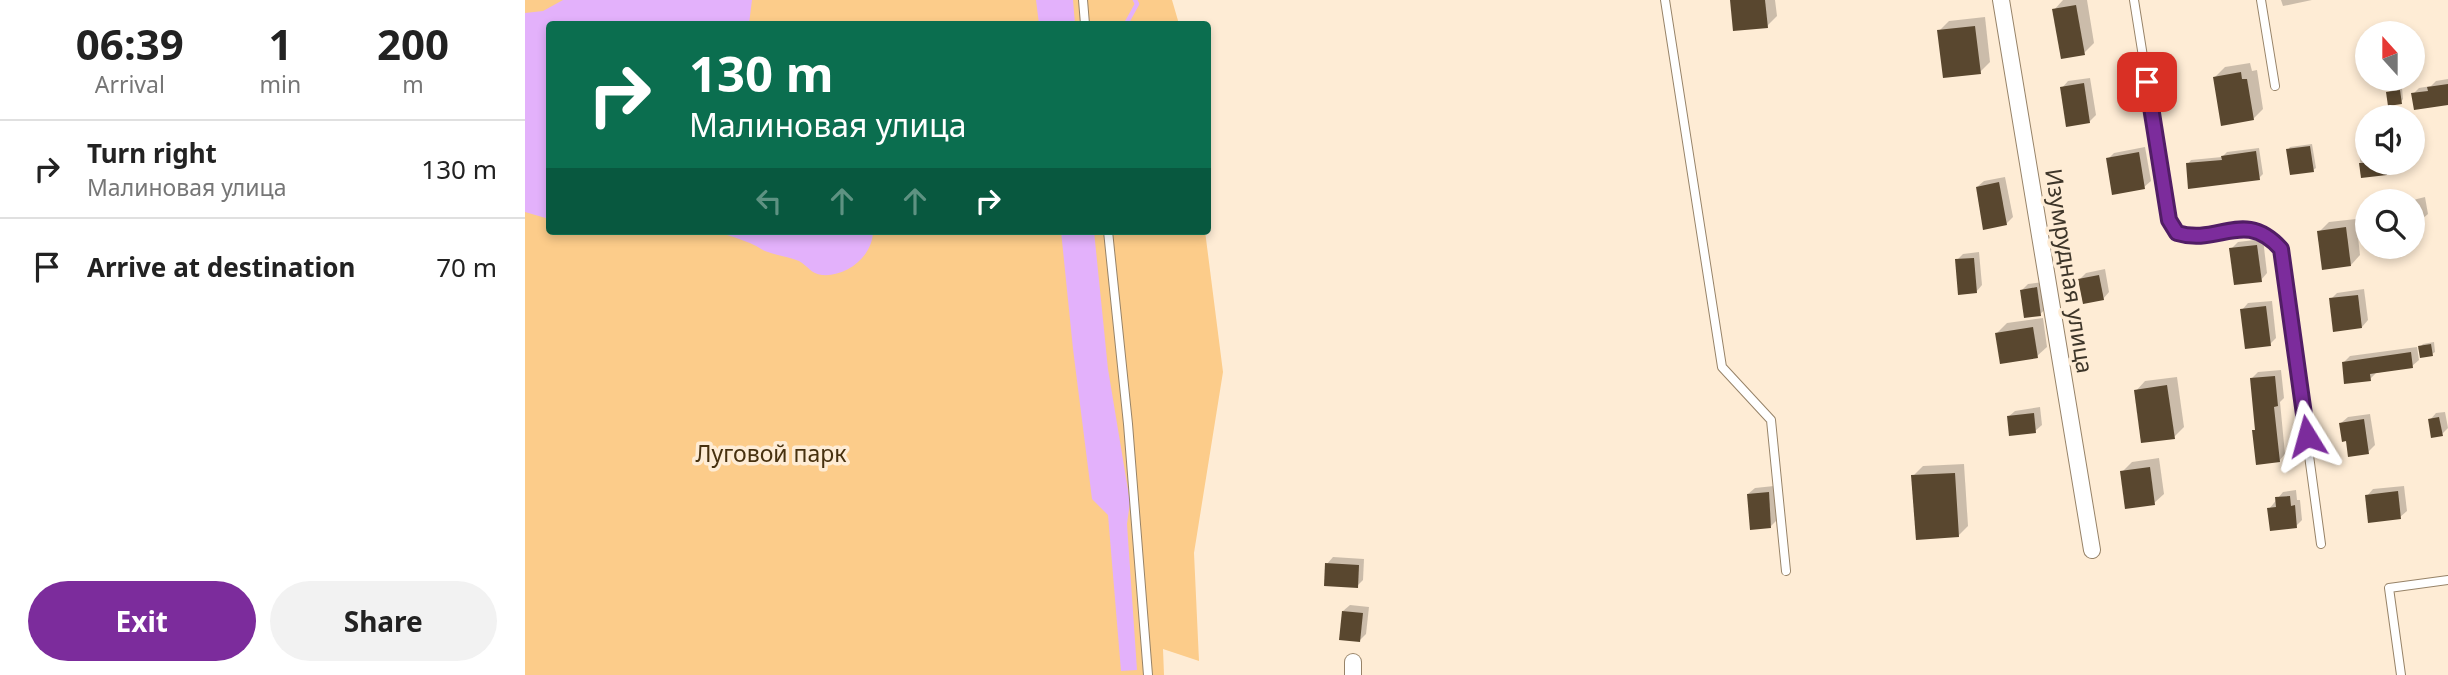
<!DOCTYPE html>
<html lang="en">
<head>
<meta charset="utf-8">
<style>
  :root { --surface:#fff; --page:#f2f2f2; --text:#222; --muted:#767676; --line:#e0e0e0; --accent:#7c2c9c }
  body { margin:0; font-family:"Noto Sans",sans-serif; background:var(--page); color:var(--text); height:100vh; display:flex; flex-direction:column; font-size:26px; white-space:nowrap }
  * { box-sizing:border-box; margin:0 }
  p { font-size:23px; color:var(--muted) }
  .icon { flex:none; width:38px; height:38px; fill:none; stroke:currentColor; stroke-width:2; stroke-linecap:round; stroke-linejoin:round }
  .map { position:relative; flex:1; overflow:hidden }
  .panel { display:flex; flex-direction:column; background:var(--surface); width:525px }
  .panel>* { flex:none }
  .top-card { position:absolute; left:21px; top:21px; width:665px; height:214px; border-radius:7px; box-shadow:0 4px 10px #0003; background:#0b6e4f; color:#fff; overflow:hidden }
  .needle { width:46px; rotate:339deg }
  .fabs { position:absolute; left:1830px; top:21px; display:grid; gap:14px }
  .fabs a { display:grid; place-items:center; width:70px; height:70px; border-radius:50%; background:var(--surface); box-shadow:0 4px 10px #0003; font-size:35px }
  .pin { position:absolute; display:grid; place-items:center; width:60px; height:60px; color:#fff; margin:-30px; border-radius:14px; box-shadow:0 4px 10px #0006 }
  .me { position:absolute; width:77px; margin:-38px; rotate:352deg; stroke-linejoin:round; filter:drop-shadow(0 0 5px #0008) }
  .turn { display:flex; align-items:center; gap:24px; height:147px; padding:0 28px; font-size:32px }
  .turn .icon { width:91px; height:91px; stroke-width:2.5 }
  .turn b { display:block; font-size:49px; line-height:60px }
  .lanes { display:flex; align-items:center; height:66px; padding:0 28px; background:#0003; justify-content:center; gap:35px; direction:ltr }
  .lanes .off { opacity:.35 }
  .eta { display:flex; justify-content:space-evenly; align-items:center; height:119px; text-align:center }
  .eta b { font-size:42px; font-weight:700; line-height:49px }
  .cta { display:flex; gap:14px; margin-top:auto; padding:14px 28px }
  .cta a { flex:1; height:80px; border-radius:42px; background:var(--accent); color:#fff; font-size:28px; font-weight:700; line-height:80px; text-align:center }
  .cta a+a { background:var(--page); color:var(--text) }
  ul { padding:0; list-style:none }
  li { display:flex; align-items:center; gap:21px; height:98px; padding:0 28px; border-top:2px solid var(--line) }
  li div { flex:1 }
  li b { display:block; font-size:26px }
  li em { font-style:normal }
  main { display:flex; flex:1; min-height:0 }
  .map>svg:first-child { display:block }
  .green { fill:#fccc8a }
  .water { fill:#e3b1fb }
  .shadow { fill:#0003 }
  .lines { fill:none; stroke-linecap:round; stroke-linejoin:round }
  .stream { stroke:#e3b1fb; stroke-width:4.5 }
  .building { fill:#59472f }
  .service-casing { stroke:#978368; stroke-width:10 }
  .minor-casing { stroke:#978368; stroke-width:18 }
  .service { stroke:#fff; stroke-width:8 }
  .minor { stroke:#fff; stroke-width:16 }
  .route-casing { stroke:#511d65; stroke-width:18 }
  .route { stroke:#7c2c9c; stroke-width:12 }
  .labels { text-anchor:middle; stroke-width:7; stroke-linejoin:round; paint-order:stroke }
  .street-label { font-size:23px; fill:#3d3529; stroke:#feecd5 }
  .park-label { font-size:23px; fill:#47310f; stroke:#feecd5 }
</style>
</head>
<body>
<main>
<section class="panel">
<div class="eta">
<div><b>06:39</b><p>Arrival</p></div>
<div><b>1</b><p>min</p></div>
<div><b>200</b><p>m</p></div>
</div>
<ul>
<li><svg class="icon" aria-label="right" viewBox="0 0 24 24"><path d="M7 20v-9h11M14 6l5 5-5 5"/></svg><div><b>Turn right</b><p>Малиновая улица</p></div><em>130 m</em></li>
<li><svg class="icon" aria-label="arrive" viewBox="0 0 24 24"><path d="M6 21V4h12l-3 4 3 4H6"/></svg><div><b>Arrive at destination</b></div><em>70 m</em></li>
</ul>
<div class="cta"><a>Exit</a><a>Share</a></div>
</section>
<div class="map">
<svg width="1923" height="675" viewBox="0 0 1923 675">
  <rect width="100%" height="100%" fill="#feecd5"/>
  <polygon class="green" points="0,0 647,0 654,24 24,24 24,231 680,231 698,372 669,553 674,661 638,649 639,675 0,675"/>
  <g class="water">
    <polygon points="38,0 227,0 224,24 24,24 24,219 0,212 0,13 18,11"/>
    <polygon points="511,0 548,0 550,24 514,24"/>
    <path d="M188,231H348C348,256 322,277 297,275C286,274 283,266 274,261C265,257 254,256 243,252C238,251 234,247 229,245C219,240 200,234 188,231Z"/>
    <polygon points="536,231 569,231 583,369 605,502 602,524 612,670 596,671 583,515 567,499 548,349"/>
  </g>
  <g class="shadow">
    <polygon points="1207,0 1250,0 1252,16 1242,26"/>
    <polygon points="1538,0 1562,0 1569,43 1559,53 1529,10"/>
    <polygon points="1756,0 1787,0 1758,6"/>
    <polygon points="1460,17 1465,62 1455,72 1414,31 1424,21"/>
    <polygon points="1725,63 1727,71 1732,70 1738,109 1728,119 1690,77 1700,67"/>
    <polygon points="1565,78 1571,115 1564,122 1537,88 1543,81"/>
    <polygon points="1923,79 1923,103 1888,94 1894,88 1906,86 1911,81"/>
    <polygon points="1877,88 1878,99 1876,102 1863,93 1866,90"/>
    <polygon points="1840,136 1843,136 1843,163 1867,163 1868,167 1861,173 1837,176 1833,143"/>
    <polygon points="1787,144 1791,168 1788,170 1763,150 1765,147"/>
    <polygon points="1620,147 1626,181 1619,187 1583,159 1589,153"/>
    <polygon points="1734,148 1738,174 1734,178 1663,164 1666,160 1697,157 1702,152"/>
    <polygon points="1480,177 1488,217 1481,224 1452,187 1459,181"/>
    <polygon points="1900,197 1903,214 1896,220 1888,222 1888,201 1884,201"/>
    <polygon points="1831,219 1835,255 1826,265 1794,232 1804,222"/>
    <polygon points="1738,239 1742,273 1736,280 1706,249 1713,242"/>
    <polygon points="1454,252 1457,285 1451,292 1432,260 1438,254"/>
    <polygon points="1580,269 1584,292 1578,299 1555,279 1561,273"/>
    <polygon points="1518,282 1522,308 1515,314 1497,290 1503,284"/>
    <polygon points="1839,289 1843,320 1837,327 1806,299 1812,293"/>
    <polygon points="1747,301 1751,338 1745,344 1717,310 1723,303"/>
    <polygon points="1518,318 1522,347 1512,356 1472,333 1482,323"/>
    <polygon points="1909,342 1910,352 1907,354 1893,349 1898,344"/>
    <polygon points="1892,347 1894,360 1887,366 1851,373 1845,379 1818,363 1825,356"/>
    <polygon points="1756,370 1759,398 1755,402 1760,454 1754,461 1729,431 1732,428 1726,379 1733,372"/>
    <polygon points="1652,377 1659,427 1649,437 1611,391 1620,381"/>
    <polygon points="1515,407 1517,425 1510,431 1483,417 1490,411"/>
    <polygon points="1920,412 1923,428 1917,434 1905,420 1911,413"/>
    <polygon points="1845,414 1850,445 1843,452 1822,439 1816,423 1823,417"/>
    <polygon points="1634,458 1639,494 1629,503 1597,472 1607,462"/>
    <polygon points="1439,464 1443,526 1433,536 1388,476 1398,466"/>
    <polygon points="1249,486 1252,520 1246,526 1223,494 1230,488"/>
    <polygon points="1879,486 1882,511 1875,517 1842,496 1848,489"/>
    <polygon points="1771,490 1772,500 1775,500 1777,520 1771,526 1744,509 1758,492"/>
    <polygon points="808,557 839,559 838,580 832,586 802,564"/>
    <polygon points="825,605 844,607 841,634 834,641 818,611"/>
  </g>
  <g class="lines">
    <polyline class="stream" points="601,24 612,4 610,0"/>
  </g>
  <g class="building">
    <polygon points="1205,0 1240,0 1243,28 1208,31"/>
    <polygon points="1551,5 1560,55 1536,59 1527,9"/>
    <polygon points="1450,26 1456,74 1418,78 1412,30"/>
    <polygon points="1716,72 1717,79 1722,79 1729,120 1696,126 1688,77"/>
    <polygon points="1559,83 1565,123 1541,127 1535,87"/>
    <polygon points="1923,84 1923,105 1889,110 1886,93 1903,91 1902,87"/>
    <polygon points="1875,90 1877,104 1863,106 1861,92"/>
    <polygon points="1785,146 1789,172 1765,175 1761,149"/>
    <polygon points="1731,151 1735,180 1663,189 1661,163 1697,160 1696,156"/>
    <polygon points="1614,152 1620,189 1587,195 1581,158"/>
    <polygon points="1834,163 1861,163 1862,175 1836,178"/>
    <polygon points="1474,182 1482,225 1458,230 1451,187"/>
    <polygon points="1821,227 1826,266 1797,270 1792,231"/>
    <polygon points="1732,245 1737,282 1709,285 1704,248"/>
    <polygon points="1449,258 1452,293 1433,295 1430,259"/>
    <polygon points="1574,275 1579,300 1558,304 1553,279"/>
    <polygon points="1512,287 1516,316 1499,318 1495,290"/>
    <polygon points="1833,295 1837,328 1808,332 1804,298"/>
    <polygon points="1741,306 1746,346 1720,349 1715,309"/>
    <polygon points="1508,327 1513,358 1475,364 1470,333"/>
    <polygon points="1906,344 1908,356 1895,358 1893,346"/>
    <polygon points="1886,352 1888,368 1845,374 1846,381 1819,384 1817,362"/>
    <polygon points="1750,376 1753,406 1749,407 1755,462 1731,465 1727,430 1730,430 1725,378"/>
    <polygon points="1642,385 1650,439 1616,443 1609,390"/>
    <polygon points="1509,413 1511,433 1484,436 1482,416"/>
    <polygon points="1914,417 1918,436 1906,438 1903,419"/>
    <polygon points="1839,419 1844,454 1823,457 1821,441 1817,442 1814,423"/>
    <polygon points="1625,467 1630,505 1600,509 1595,471"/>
    <polygon points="1430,473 1434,537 1391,540 1386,475"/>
    <polygon points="1873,491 1876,519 1843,523 1840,495"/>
    <polygon points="1244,492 1246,528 1225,530 1222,494"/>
    <polygon points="1765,496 1766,506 1770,505 1772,528 1745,531 1742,508 1751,507 1750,497"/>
    <polygon points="800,563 834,565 833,588 799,586"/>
    <polygon points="817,611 838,613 835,642 814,640"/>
  </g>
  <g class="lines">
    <defs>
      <g id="service">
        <polyline points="558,0 560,24"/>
        <polyline points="1140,0 1197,367 1246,420 1261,571"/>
        <path d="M1609,0L1644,220L1652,233C1694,246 1719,208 1756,249L1796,544"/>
        <polyline points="1736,0 1750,86"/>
        <polyline points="583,231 603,424 623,675"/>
        <polyline points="1876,675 1864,588 1923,580"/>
      </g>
      <g id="minor">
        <polyline points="1476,0 1567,550"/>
        <polyline points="828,662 828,675"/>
      </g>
    </defs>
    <use href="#service" class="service-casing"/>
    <use href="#minor" class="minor-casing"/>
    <use href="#service" class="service"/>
    <use href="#minor" class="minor"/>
  </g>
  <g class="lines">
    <defs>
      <path id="route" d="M1622,82L1644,220L1652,233C1694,246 1719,208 1756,249L1782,436"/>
    </defs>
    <use href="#route" class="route-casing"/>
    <use href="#route" class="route"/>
  </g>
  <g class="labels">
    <g class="street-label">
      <text transform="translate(1544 271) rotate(81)" y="8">Изумрудная улица</text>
    </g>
    <g class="park-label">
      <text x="246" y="462">Луговой парк</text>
    </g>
  </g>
</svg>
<div class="fabs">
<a><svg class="needle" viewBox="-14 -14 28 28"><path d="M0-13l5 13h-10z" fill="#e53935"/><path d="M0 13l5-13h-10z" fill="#767676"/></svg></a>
<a><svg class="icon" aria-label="sound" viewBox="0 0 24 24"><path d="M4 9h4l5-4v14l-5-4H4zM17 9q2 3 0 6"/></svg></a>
<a><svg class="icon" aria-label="search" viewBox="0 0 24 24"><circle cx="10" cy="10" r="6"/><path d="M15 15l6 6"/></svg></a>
</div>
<div class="pin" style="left:1622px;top:82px;background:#d93025"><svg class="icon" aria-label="arrive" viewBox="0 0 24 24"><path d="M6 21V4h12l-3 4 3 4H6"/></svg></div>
<svg class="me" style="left:1782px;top:436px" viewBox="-20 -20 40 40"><path d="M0-17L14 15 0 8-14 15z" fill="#7c2c9c" stroke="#fff" stroke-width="4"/></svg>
<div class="top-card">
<div class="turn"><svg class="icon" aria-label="right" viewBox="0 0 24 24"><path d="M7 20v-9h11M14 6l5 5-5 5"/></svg><div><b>130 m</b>Малиновая улица</div></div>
<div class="lanes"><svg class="icon off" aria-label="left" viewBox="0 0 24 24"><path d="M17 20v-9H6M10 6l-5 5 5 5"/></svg><svg class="icon off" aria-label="ahead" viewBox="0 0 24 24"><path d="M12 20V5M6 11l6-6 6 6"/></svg><svg class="icon off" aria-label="ahead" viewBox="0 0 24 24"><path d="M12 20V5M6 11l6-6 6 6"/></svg><svg class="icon" aria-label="right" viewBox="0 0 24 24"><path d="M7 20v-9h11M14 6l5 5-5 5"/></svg></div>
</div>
</div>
</main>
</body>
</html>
